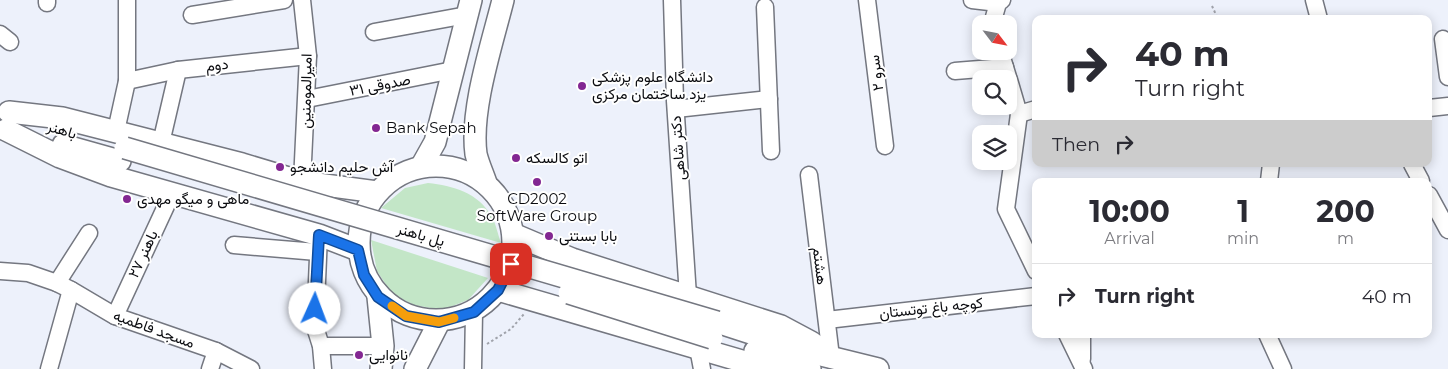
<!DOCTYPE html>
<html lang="en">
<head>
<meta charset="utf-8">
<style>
  :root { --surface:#fff; --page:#f2f2f3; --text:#2b2b33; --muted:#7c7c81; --line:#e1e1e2 }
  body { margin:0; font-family:Montserrat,Vazirmatn,sans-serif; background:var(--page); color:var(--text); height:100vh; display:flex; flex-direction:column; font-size:19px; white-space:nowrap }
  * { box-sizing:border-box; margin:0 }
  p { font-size:16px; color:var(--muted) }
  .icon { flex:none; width:28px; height:28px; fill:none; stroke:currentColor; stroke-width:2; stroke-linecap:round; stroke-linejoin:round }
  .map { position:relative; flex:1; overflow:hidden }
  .drawer { position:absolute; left:1032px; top:178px; width:400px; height:160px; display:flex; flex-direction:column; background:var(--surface); border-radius:10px; box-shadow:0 2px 12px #0003 }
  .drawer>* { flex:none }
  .hud { position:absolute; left:1032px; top:15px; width:400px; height:152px; border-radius:10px; box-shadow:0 2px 12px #0003; background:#fff; color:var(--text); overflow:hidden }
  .needle { width:32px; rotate:122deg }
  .tools { position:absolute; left:972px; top:15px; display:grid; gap:10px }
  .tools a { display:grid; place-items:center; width:45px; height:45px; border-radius:10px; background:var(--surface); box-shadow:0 2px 12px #0003; font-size:25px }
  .pin { position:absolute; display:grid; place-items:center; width:42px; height:42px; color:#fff; margin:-21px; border-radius:10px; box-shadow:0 2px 8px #0006 }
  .me { position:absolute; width:55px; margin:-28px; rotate:2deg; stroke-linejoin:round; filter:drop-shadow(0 0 4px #0008) }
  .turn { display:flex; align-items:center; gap:18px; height:105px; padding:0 20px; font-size:22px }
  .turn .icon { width:65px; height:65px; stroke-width:2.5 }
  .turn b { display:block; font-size:35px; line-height:42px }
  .then { display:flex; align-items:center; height:48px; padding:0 20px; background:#0003; gap:10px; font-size:19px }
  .eta { display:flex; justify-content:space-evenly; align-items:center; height:85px; text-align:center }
  .eta b { font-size:30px; font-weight:700; line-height:35px }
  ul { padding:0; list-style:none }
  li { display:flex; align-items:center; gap:15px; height:65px; padding:0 20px; border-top:1px solid var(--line) }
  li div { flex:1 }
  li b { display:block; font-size:19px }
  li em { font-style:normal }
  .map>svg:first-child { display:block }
  .green { fill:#c3e6c7 }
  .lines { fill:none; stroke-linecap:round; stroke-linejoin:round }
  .minor-casing { stroke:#747780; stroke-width:19 }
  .major-casing { stroke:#747780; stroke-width:24 }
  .path { stroke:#a0a3ab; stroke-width:2; stroke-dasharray:2.5 2.5; stroke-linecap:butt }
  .minor { stroke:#fff; stroke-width:16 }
  .major { stroke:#fff; stroke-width:21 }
  .major-bridge-casing { stroke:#747780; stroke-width:24; stroke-linecap:butt }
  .major-bridge { stroke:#fff; stroke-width:21 }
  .route-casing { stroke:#114b97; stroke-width:12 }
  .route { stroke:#1a73e8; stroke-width:9 }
  .slow { stroke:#f59e0b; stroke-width:9 }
  .poi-dot { fill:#832792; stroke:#fff; stroke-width:2 }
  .labels { text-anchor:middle; stroke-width:4; stroke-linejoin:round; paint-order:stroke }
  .street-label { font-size:15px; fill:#0a0b0f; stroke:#fff }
  .poi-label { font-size:15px; fill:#0a0b0f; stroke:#fff; text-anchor:start }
</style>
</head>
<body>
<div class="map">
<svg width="1448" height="369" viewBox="0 0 1448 369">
  <rect width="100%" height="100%" fill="#edf1fb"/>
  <g class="green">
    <path d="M428,183C453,186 478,192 492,217C496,224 498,235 501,243L381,208L405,188Z"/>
    <polygon points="371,240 488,278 468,300 442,310 414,305 392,294 377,271"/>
  </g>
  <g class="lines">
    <defs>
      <g id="minor">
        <polyline points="672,0 675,101 688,296"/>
        <polyline points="867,0 885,146"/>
        <polyline points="972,0 998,3"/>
        <polyline points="1314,0 1319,19"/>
        <polyline points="47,3 47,0"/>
        <polyline points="765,7 771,151"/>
        <polyline points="192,15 284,0"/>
        <polyline points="992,24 998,3 1002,0"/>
        <polyline points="374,32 467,15"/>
        <polyline points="0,34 10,42"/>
        <polyline points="1443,39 1448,77"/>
        <polyline points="1000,51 1008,77"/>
        <polyline points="955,71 1005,67"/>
        <polyline points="1009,80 1019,114 1006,209 1036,271"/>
        <polyline points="127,81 178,70 308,56"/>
        <polyline points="307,99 453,70"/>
        <polyline points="1429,108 1448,106"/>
        <polyline points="676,109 769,99"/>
        <polyline points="1019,114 1036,109"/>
        <polyline points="116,131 127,81 127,0"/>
        <polyline points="161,143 178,70"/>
        <polyline points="1412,164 1421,181"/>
        <polyline points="809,175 831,357"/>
        <polyline points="1269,181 1271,164"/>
        <polyline points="302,182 308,56 302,0"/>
        <polyline points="1429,195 1448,230"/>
        <polyline points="319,235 315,327 321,346 323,369"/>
        <polyline points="234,245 317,252"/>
        <polyline points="0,271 28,273 57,283 71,290 115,316 216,351 251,369"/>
        <polyline points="57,283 89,233"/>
        <polyline points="115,316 172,193"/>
        <polyline points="827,320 1036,296"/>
        <polyline points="1067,334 1084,369"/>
        <polyline points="1267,334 1283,369"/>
        <polyline points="321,346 383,346"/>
        <polyline points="698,348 702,369"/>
        <polyline points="1082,359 1082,334"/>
        <polyline points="49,369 71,290"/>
        <polyline points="210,369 216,351"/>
        <polyline points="473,369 474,312"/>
      </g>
      <g id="major">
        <polyline points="9,112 62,118 242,164 302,182 377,192"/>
        <polyline points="6,130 60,157 111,176 319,235 358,250"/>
        <polyline points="63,145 120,161"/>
        <circle cx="436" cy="243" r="77"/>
        <polyline points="421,167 435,142 471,0"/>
        <path d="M486,183C483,174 478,163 476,154C470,110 492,44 503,0"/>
        <polyline points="513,234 572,259 781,326 811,342 831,357"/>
        <polyline points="498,290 769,369"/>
        <polyline points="378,297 383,346 381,369"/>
        <polyline points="717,322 809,352 878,369"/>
        <polyline points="755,351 810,369"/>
        <polyline points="415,369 439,322"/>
      </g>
    </defs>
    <use href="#minor" class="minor-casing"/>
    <use href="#major" class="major-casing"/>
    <g class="path">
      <polyline points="1212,6 1218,19"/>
      <polyline points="487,344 511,329 524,314"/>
    </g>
    <use href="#minor" class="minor"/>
    <use href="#major" class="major"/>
    <defs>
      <g id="major-bridge">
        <polyline points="125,148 717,322"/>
        <polyline points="569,293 712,338"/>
      </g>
    </defs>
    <use href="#major-bridge" class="major-bridge-casing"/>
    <use href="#major-bridge" class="major-bridge"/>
  </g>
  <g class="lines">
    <defs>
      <polyline id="route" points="315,309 319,235 358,250 364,275 378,297 406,316 439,322 474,312 498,290 511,264"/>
    </defs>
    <use href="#route" class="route-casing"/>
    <use href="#route" class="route"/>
    <polyline class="slow" points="392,306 406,316 439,322 454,318"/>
  </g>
  <g class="poi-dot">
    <circle cx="582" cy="86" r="5"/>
    <circle cx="376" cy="128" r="5"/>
    <circle cx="516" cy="158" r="5"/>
    <circle cx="280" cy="167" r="5"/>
    <circle cx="537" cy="182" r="5"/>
    <circle cx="127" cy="199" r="5"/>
    <circle cx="549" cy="236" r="5"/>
    <circle cx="359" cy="355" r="5"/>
  </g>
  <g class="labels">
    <g class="street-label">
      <text transform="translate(217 65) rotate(-6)" y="5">دوم</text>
      <text transform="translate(876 73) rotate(-97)" y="5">سرو ۲</text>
      <text transform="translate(380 85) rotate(-11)" y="5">صدوقی ۳۱</text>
      <text transform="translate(306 91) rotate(-89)" y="5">امیرالمومنین</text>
      <text transform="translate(62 130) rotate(17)" y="5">باهنر</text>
      <text transform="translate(678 148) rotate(-94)" y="5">دکتر شاهی</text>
      <text transform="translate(421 235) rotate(16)" y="5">پل باهنر</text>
      <text transform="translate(143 254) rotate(-65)" y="5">باهنر ۲۷</text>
      <text transform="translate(820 266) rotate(83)" y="5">هشتم</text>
      <text transform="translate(931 308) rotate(-6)" y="5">کوچه باغ توتستان</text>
      <text transform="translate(154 329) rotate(20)" y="5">مسجد فاطمیه</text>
    </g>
    <g class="poi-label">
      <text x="592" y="82">دانشگاه علوم پزشکی<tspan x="592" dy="17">یزد ساختمان مرکزی</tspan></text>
      <text x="386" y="133">Bank Sepah</text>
      <text x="526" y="163">اتو کالسکه</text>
      <text x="290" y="172">آش حلیم دانشجو</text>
      <text x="137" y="204">ماهی و میگو مهدی</text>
      <text x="537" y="204" text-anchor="middle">CD2002<tspan x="537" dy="17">SoftWare Group</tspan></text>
      <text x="559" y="241">بابا بستنی</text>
      <text x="369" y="360">نانوایی</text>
    </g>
  </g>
</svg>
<div class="tools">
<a><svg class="needle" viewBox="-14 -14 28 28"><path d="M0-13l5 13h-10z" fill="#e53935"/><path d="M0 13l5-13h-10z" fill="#7c7c81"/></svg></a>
<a><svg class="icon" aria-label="search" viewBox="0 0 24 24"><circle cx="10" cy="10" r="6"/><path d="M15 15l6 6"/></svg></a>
<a><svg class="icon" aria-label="layers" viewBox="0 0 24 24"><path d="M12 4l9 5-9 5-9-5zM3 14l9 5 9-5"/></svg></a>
</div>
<div class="pin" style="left:511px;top:264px;background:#d93025"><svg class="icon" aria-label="arrive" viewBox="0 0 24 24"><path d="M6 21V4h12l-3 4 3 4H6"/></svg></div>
<svg class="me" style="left:315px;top:309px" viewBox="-20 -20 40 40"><circle r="19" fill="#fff"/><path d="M0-13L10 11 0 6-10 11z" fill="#1a73e8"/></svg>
<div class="hud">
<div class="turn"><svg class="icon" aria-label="right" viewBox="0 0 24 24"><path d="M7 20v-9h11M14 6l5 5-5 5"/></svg><div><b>40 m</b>Turn right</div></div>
<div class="then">Then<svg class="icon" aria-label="right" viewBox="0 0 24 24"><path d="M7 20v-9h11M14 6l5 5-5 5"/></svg></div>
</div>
<section class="drawer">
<div class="eta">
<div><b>10:00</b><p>Arrival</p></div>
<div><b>1</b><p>min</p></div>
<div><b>200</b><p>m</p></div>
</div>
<ul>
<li><svg class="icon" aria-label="right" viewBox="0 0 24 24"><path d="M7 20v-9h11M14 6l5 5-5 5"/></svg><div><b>Turn right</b></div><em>40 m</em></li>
</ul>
</section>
</div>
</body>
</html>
